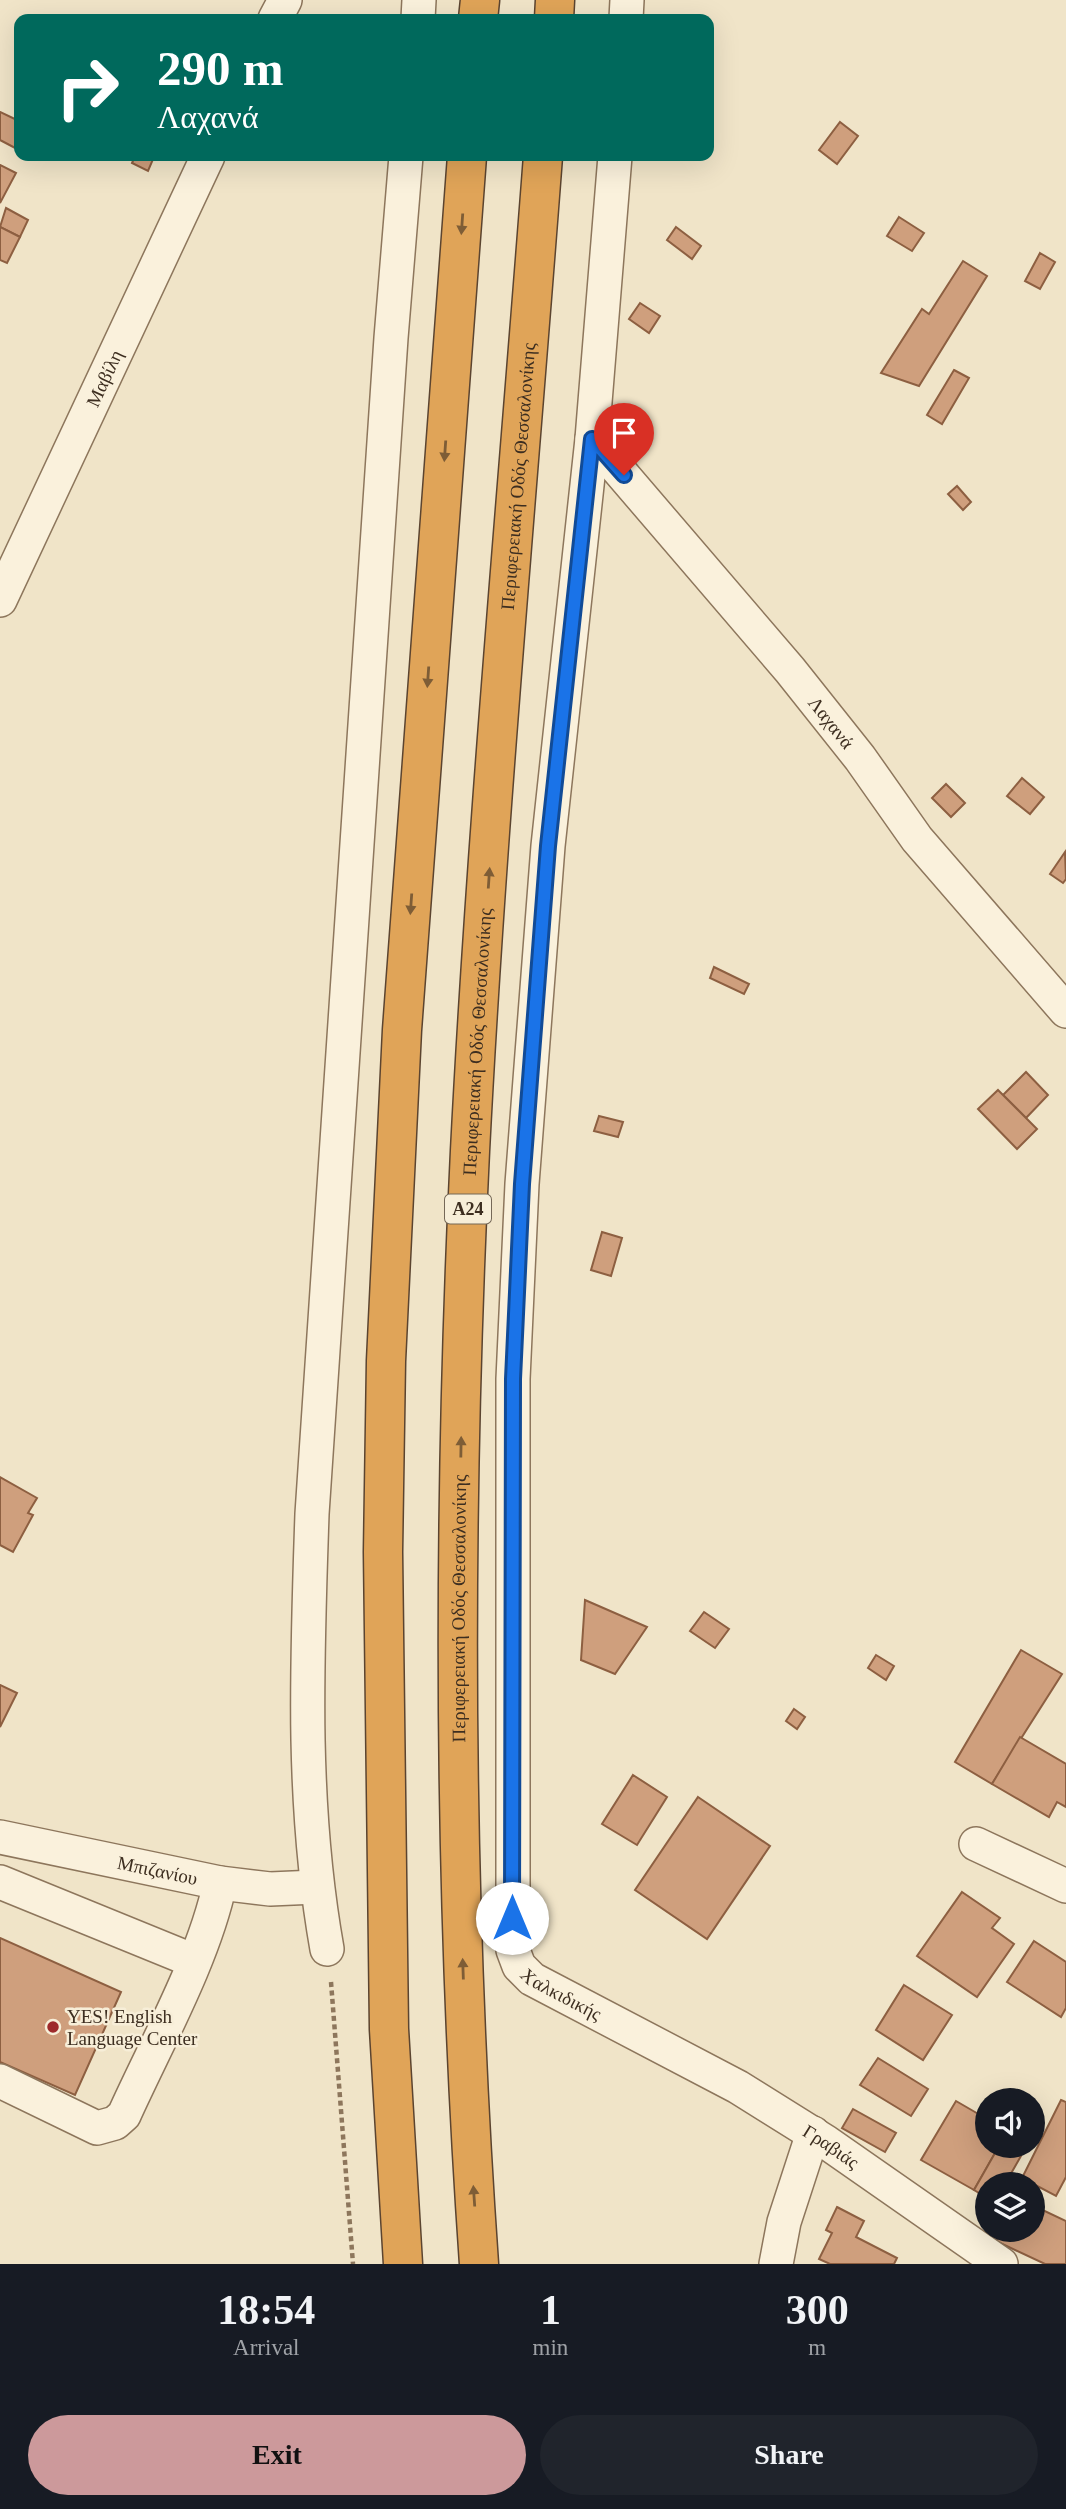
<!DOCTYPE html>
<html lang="en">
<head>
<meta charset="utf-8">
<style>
  :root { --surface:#171b24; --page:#20242c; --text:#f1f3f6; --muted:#9ea1a6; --accent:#cc999b }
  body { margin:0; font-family:"Times New Roman",serif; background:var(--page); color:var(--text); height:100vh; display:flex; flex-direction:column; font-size:26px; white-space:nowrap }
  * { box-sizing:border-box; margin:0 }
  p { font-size:23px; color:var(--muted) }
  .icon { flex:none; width:38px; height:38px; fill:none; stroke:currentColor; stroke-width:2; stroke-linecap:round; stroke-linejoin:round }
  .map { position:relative; height:2264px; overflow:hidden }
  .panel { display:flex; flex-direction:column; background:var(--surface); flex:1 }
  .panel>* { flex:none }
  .hud { position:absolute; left:14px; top:14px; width:700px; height:147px; border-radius:14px; box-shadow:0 7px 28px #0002; background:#00695c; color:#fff; overflow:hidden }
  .tools { position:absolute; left:975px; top:2088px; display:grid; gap:14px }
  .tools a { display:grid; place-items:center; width:70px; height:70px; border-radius:50%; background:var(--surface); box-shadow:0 7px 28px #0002; font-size:35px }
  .pin { position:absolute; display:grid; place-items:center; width:60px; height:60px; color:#fff; margin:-72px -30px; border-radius:50% 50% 50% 0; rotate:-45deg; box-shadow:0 0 7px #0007 }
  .pin .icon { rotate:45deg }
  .me { position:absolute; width:77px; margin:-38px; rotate:0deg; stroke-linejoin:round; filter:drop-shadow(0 0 5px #0008) }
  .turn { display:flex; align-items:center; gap:24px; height:147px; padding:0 28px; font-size:32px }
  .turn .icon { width:91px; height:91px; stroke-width:2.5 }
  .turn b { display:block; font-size:49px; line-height:60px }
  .eta { display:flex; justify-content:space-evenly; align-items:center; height:119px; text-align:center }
  .eta b { font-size:42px; font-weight:700; line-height:49px }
  .cta { display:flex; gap:14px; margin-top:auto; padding:14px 28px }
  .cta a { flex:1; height:80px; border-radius:42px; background:var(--accent); color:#111; font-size:28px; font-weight:700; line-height:80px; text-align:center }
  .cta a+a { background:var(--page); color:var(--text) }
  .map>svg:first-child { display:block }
  .building { fill:#cf9f7d; stroke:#8d5f41; stroke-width:2 }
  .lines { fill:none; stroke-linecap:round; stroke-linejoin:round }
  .minor-casing { stroke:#8d765c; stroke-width:36 }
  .highway-casing { stroke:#5b4430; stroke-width:41 }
  .path { stroke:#8d765c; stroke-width:4.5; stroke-dasharray:5 3.5; stroke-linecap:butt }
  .minor { stroke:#faf1dc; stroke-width:33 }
  .highway { stroke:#e0a458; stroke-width:38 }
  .oneway { fill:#7e5d36 }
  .route-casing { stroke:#114b97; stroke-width:18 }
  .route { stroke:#1a73e8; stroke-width:12 }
  .poi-dot { fill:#9e2a2b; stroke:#f7eed8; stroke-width:2.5 }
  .labels { text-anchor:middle; stroke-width:5; stroke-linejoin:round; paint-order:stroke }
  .shield { fill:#f7eed8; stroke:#756857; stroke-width:2 }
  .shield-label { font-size:18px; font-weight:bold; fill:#3d2e20 }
  .street-label { font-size:19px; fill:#3d2e20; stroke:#f7eed8 }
  .poi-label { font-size:19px; fill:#3d2e20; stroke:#f7eed8; text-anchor:start }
</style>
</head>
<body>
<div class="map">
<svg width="1066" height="2264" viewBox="0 0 1066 2264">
  <rect width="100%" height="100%" fill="#f0e4c8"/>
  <g class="building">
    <polygon points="0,112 19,121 19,150 0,140"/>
    <polygon points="840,122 858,136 837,164 819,150"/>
    <polygon points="135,156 154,157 148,171 132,163"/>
    <polygon points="0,165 16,173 0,203"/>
    <polygon points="6,208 28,220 20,237 0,227"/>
    <polygon points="899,217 924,233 912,251 887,236"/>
    <polygon points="0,227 20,237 7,263 0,260"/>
    <polygon points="676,227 701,246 692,259 667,240"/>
    <polygon points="1040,253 1055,262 1040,289 1025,281"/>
    <polygon points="963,261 987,276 919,386 881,373 922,309 929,314"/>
    <polygon points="640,303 660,316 649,333 629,319"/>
    <polygon points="954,370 969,378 942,424 927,415"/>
    <polygon points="957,486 971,502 963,510 948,494"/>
    <polygon points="1022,778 1044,797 1030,814 1007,796"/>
    <polygon points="946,784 965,803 951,817 932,798"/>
    <polygon points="1065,852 1066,879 1063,883 1050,874"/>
    <polygon points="714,967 749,984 744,994 710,978"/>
    <polygon points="1026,1072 1048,1095 1026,1118 1003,1095"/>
    <polygon points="998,1090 1037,1129 1017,1149 978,1109"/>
    <polygon points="599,1116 623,1122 618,1137 594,1131"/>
    <polygon points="602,1232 622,1238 611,1276 591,1270"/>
    <polygon points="0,1477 37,1498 28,1513 33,1515 13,1552 0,1545"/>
    <polygon points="585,1600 647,1627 615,1674 581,1660"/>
    <polygon points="704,1612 729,1629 715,1648 690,1631"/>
    <polygon points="1021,1650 1062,1674 992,1784 955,1762"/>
    <polygon points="876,1655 894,1666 886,1680 868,1668"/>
    <polygon points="0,1685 17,1693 0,1727"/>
    <polygon points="794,1709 805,1717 797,1729 786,1721"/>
    <polygon points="1020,1737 1066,1764 1066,1807 1057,1802 1049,1817 992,1784"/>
    <polygon points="633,1775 667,1797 637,1845 602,1824"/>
    <polygon points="698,1797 770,1846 707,1939 635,1890"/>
    <polygon points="962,1892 1000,1918 992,1928 1014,1944 977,1997 917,1956"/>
    <polygon points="0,1938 121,1992 75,2095 0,2062"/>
    <polygon points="1034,1941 1066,1962 1066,2008 1061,2017 1007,1982"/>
    <polygon points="904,1985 952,2015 923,2060 876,2030"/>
    <polygon points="878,2058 928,2089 911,2116 860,2085"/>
    <polygon points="1061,2100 1066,2102 1066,2177 1056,2196 1022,2178"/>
    <polygon points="956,2101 987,2119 979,2133 987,2137 987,2146 999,2146 974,2190 921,2160"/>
    <polygon points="853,2109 896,2133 885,2152 842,2128"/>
    <polygon points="999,2146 1021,2156 1005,2184 987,2184 987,2198 974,2190"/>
    <polygon points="1032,2205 1066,2221 1066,2264 1045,2264 996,2241 1002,2230 1032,2230"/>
    <polygon points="837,2207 864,2221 856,2237 897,2258 894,2264 830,2264 819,2259 832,2233 826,2230"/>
  </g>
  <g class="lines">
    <defs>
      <g id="minor">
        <polyline points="275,19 285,0"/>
        <polyline points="418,19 419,0"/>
        <polyline points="626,19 627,0"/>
        <path id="s1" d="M615,156L592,439L548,846L522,1184L513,1379V1950L519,1966L532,1979L738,2087L826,2142L1001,2264"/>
        <path id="s2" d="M592,439L790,670L860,758L917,839L1066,1011"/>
        <path id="s3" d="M0,600L208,156"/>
        <path id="s4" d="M0,1837L220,1883L270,1889L316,1887"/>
        <polyline points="976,1844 1066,1886"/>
        <polyline points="0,1882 194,1961"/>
        <path d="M327,1949C301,1803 307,1662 312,1514L391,338L406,156"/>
        <path d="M0,2081L97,2128L115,2123L124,2115C156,2044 204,1959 220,1883"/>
        <polyline points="776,2264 784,2222 813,2133"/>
      </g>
      <g id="highway">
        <polyline points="478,19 480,0"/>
        <polyline points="554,19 555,0"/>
        <polyline points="403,2264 389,2029 383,1552 386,1361 402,1030 467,156"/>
        <path id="s5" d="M479,2264C453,1894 452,1521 470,1151C487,819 518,487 543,156"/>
      </g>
    </defs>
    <use href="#minor" class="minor-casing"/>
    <use href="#highway" class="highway-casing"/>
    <polyline class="path" points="331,1982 353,2264"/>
    <use href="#minor" class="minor"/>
    <use href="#highway" class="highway"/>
  </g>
  <defs><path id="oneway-solid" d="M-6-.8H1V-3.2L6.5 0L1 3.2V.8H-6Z" transform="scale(1.75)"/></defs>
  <g class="oneway">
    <use href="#oneway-solid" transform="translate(462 224) rotate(94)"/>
    <use href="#oneway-solid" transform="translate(445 451) rotate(94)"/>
    <use href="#oneway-solid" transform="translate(428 677) rotate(94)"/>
    <use href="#oneway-solid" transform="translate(489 878) rotate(-86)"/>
    <use href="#oneway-solid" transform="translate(411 904) rotate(94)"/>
    <use href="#oneway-solid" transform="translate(461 1447) rotate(-89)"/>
    <use href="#oneway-solid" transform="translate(463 1969) rotate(-92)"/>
    <use href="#oneway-solid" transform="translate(474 2196) rotate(-94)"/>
  </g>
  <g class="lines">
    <defs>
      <polyline id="route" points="512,1918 513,1379 522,1184 548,846 592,439 624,475"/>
    </defs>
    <use href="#route" class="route-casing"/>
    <use href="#route" class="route"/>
  </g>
  <circle class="poi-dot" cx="53" cy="2027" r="7"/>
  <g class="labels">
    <rect class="shield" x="445" y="1194.5" width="46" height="29" rx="5"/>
    <g class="shield-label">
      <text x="468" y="1215">Α24</text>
    </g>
    <g class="street-label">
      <text dy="7" stroke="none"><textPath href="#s3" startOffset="245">Μαβίλη</textPath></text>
      <text dy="7" stroke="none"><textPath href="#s5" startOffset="1790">Περιφερειακή Οδός Θεσσαλονίκης</textPath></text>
      <text dy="7" stroke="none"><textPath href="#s2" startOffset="371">Λαχανά</textPath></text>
      <text dy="7" stroke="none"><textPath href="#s5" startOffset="1223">Περιφερειακή Οδός Θεσσαλονίκης</textPath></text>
      <text dy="7" stroke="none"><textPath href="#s5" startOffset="656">Περιφερειακή Οδός Θεσσαλονίκης</textPath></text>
      <text dy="7" stroke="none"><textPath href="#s4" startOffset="161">Μπιζανίου</textPath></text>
      <text dy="7" stroke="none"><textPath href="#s1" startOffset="1867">Χαλκιδικής</textPath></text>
      <text dy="7" stroke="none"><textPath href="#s1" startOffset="2177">Γραβιάς</textPath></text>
    </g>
    <g class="poi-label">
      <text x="67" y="2023">YES! English<tspan x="67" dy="22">Language Center</tspan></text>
    </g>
  </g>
</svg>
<div class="tools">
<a><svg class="icon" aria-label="sound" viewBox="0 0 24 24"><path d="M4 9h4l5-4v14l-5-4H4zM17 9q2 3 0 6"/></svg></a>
<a><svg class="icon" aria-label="layers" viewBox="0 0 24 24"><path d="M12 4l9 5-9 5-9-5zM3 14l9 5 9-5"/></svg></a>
</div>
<div class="pin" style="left:624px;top:475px;background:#d93025"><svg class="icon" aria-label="arrive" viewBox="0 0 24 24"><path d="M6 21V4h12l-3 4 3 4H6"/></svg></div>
<svg class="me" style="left:512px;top:1918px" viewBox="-20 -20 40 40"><circle r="19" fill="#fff"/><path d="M0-13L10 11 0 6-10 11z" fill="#1a73e8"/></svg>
<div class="hud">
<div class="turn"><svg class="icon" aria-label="right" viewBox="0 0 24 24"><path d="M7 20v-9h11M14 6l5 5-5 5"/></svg><div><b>290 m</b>Λαχανά</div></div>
</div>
</div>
<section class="panel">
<div class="eta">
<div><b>18:54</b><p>Arrival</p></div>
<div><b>1</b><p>min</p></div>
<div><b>300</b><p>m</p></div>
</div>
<div class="cta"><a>Exit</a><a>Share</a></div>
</section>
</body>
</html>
